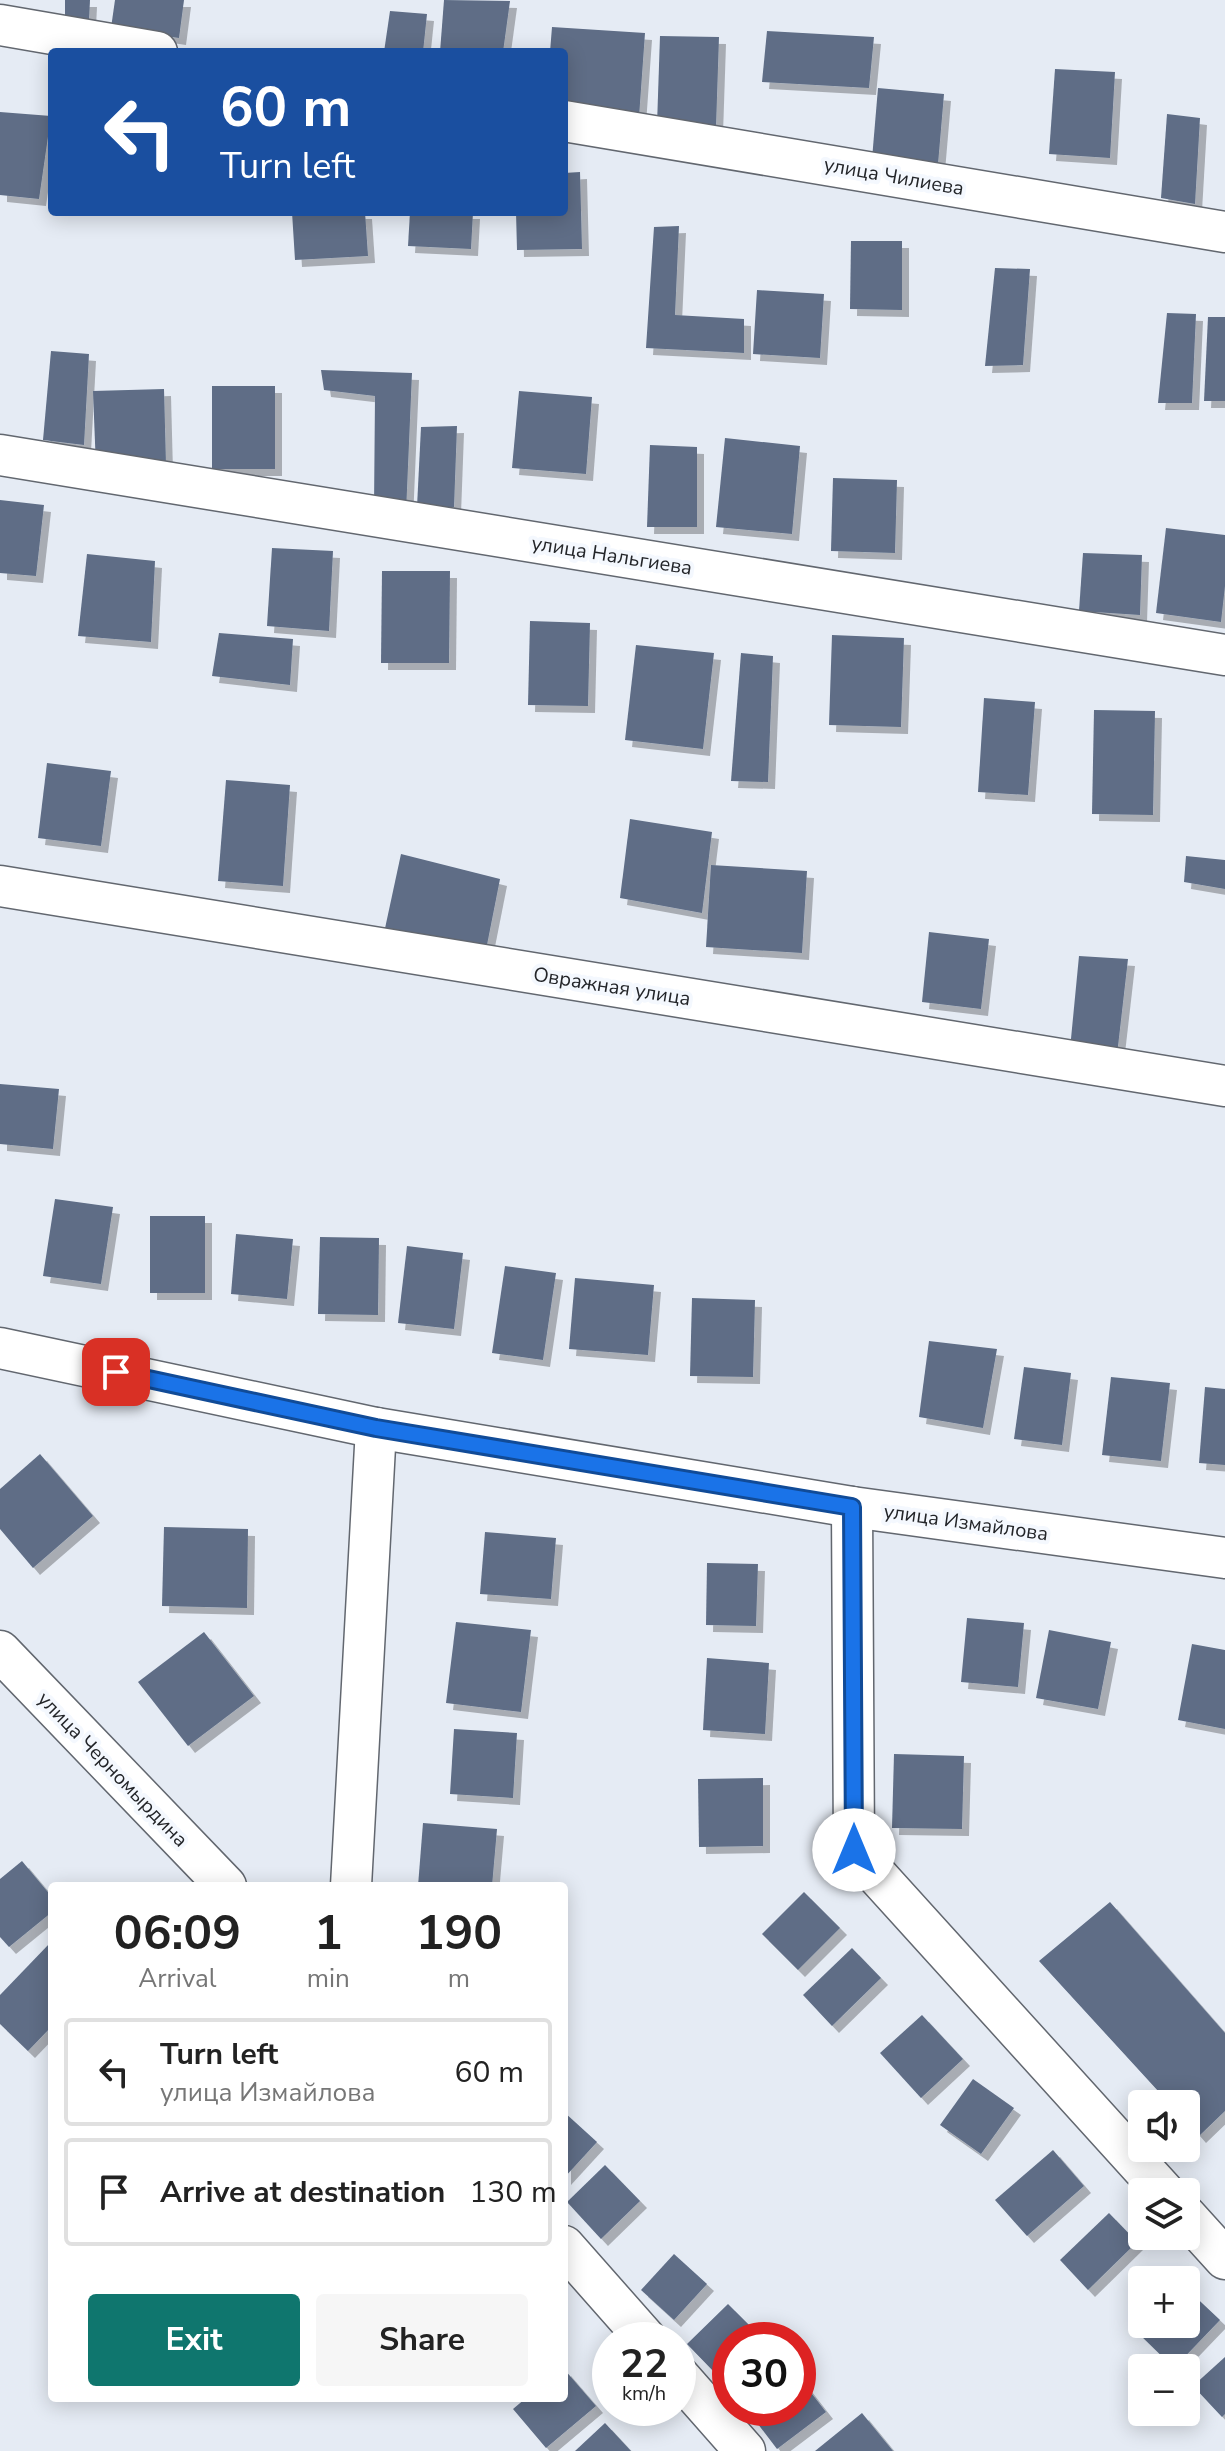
<!DOCTYPE html>
<html lang="en">
<head>
<meta charset="utf-8">
<style>
  :root { --surface:#fff; --page:#f6f6f6; --text:#222; --muted:#767676; --line:#e0e0e0; --accent:#0f766e }
  body { margin:0; font-family:"Nunito Sans",sans-serif; background:var(--page); color:var(--text); height:100vh; display:flex; flex-direction:column; font-size:30px; white-space:nowrap }
  * { box-sizing:border-box; margin:0 }
  p { font-size:26px; color:var(--muted) }
  .icon { flex:none; width:44px; height:44px; fill:none; stroke:currentColor; stroke-width:2; stroke-linecap:round; stroke-linejoin:round }
  .map { position:relative; flex:1; overflow:hidden }
  .side { position:absolute; left:48px; top:1882px; width:520px; height:520px; display:flex; flex-direction:column; background:var(--surface); border-radius:8px; box-shadow:0 4px 20px #0003 }
  .side>* { flex:none }
  .banner { position:absolute; left:48px; top:48px; width:520px; height:168px; border-radius:8px; box-shadow:0 4px 20px #0003; background:#1a4fa0; color:#fff; overflow:hidden }
  .controls { position:absolute; left:1128px; top:2090px; display:grid; gap:16px }
  .controls a { display:grid; place-items:center; width:72px; height:72px; border-radius:8px; background:var(--surface); box-shadow:0 4px 20px #0003; font-size:40px }
  .speed { position:absolute; left:592px; top:2322px; display:flex; gap:16px; font-size:40px; font-weight:700; text-align:center }
  .speed>* { display:grid; place-content:center; width:104px; height:104px; border-radius:50%; background:var(--surface); box-shadow:0 4px 20px #0003; line-height:1 }
  .speed small { font-size:20px; font-weight:400 }
  .speed .limit { border:12px solid #d22; background:#fff; color:#111 }
  .pin { position:absolute; display:grid; place-items:center; width:68px; height:68px; color:#fff; margin:-34px; border-radius:16px; box-shadow:0 4px 12px #0006 }
  .me { position:absolute; width:88px; margin:-44px; rotate:0deg; stroke-linejoin:round; filter:drop-shadow(0 0 6px #0008) }
  .turn { display:flex; align-items:center; gap:28px; height:168px; padding:0 40px; font-size:36px }
  .turn .icon { width:104px; height:104px; stroke-width:2.5 }
  .turn b { display:block; font-size:56px; line-height:68px }
  .eta { display:flex; justify-content:space-evenly; align-items:center; height:136px; text-align:center }
  .eta b { font-size:48px; font-weight:700; line-height:56px }
  .action { display:flex; gap:16px; margin-top:auto; padding:16px 40px }
  .action a { flex:1; height:92px; border-radius:8px; background:var(--accent); color:#fff; font-size:32px; font-weight:700; line-height:92px; text-align:center }
  .action a+a { background:var(--page); color:var(--text) }
  ul { padding:0; list-style:none }
  li { display:flex; align-items:center; gap:24px; height:108px; margin:0 16px 12px; padding:0 24px; border:4px solid var(--line); border-radius:8px }
  li div { flex:1 }
  li b { display:block; font-size:30px }
  li em { font-style:normal }
  .map>svg:first-child { display:block }
  .building { fill:#5e6d86; filter:url(#shadow) }
  .lines { fill:none; stroke-linecap:round; stroke-linejoin:round }
  .minor-casing { stroke:#62676f; stroke-width:43 }
  .minor { stroke:#fff; stroke-width:40 }
  .route-casing { stroke:#114b97; stroke-width:20 }
  .route { stroke:#1a73e8; stroke-width:14 }
  .labels { text-anchor:middle; stroke-width:8; stroke-linejoin:round; paint-order:stroke }
  .street-label { font-size:20px; fill:#232529; stroke:#f4f8fe }
</style>
</head>
<body>
<div class="map">
<svg width="1225" height="2451" viewBox="0 0 1225 2451">
  <defs>
    <filter id="shadow"><feDropShadow dx="7" dy="7" stdDeviation="0" flood-color="#0004"/></filter>
  </defs>
  <rect width="100%" height="100%" fill="#e5ebf4"/>
  <g class="building">
    <polygon points="65,0 90,0 89,20 65,20"/>
    <polygon points="115,0 184,0 179,38 111,28"/>
    <polygon points="444,0 510,1 503,52 440,52"/>
    <polygon points="390,11 427,14 423,52 384,52"/>
    <polygon points="552,27 645,33 639,117 564,112 564,52 550,52"/>
    <polygon points="767,31 874,37 869,88 762,82"/>
    <polygon points="660,36 719,37 716,127 657,125"/>
    <polygon points="1055,69 1115,72 1110,158 1049,154"/>
    <polygon points="878,88 944,94 938,164 872,159"/>
    <polygon points="0,112 51,116 39,199 0,195"/>
    <polygon points="1167,114 1200,118 1195,204 1161,198"/>
    <polygon points="580,172 582,249 517,250 516,212 564,212 564,173"/>
    <polygon points="292,212 365,212 368,256 295,260"/>
    <polygon points="410,212 473,212 471,249 408,246"/>
    <polygon points="679,226 675,315 744,319 744,353 646,348 654,227"/>
    <polygon points="851,241 902,241 902,310 850,309"/>
    <polygon points="995,268 1030,269 1023,365 985,366"/>
    <polygon points="757,290 824,294 820,358 753,354"/>
    <polygon points="1167,313 1196,314 1192,403 1158,403"/>
    <polygon points="1208,317 1225,317 1225,401 1204,401"/>
    <polygon points="51,351 89,354 84,445 43,440"/>
    <polygon points="321,370 412,373 406,513 374,508 375,396 324,390"/>
    <rect x="212" y="386" width="63" height="83"/>
    <polygon points="164,389 166,465 96,468 93,391"/>
    <polygon points="519,391 592,397 586,474 512,468"/>
    <polygon points="457,426 454,507 417,507 421,427"/>
    <polygon points="725,438 800,446 792,534 716,527"/>
    <polygon points="650,445 697,447 697,527 647,527"/>
    <polygon points="833,478 897,480 895,553 831,551"/>
    <polygon points="0,500 44,505 36,576 0,573"/>
    <polygon points="1166,528 1225,535 1225,586 1221,622 1156,613"/>
    <polygon points="272,548 333,551 329,631 267,626"/>
    <polygon points="1083,553 1142,555 1140,615 1079,611"/>
    <polygon points="87,554 155,561 151,642 78,636"/>
    <polygon points="382,571 450,571 449,663 381,663"/>
    <polygon points="530,621 590,623 588,706 528,705"/>
    <polygon points="219,633 293,639 290,685 212,676"/>
    <polygon points="832,635 904,638 901,727 829,725"/>
    <polygon points="636,645 714,653 703,749 625,740"/>
    <polygon points="741,653 773,656 768,782 731,781"/>
    <polygon points="984,698 1035,702 1028,795 978,792"/>
    <polygon points="1094,710 1155,711 1153,815 1092,814"/>
    <polygon points="47,763 111,771 101,846 38,838"/>
    <polygon points="226,780 290,785 283,886 218,881"/>
    <polygon points="630,819 712,832 702,913 620,898"/>
    <polygon points="401,854 500,879 485,955 384,933"/>
    <polygon points="1186,856 1225,860 1225,889 1184,882"/>
    <polygon points="711,865 807,871 802,953 706,947"/>
    <polygon points="929,932 989,939 981,1009 922,1002"/>
    <polygon points="1079,956 1128,959 1117,1055 1070,1049"/>
    <polygon points="0,1084 59,1089 53,1149 0,1144"/>
    <polygon points="55,1199 113,1207 101,1284 43,1276"/>
    <rect x="150" y="1216" width="55" height="77"/>
    <polygon points="236,1234 293,1239 287,1299 231,1294"/>
    <polygon points="320,1237 379,1238 378,1315 318,1314"/>
    <polygon points="407,1246 463,1253 454,1329 398,1323"/>
    <polygon points="505,1266 556,1273 543,1360 492,1353"/>
    <polygon points="575,1278 654,1285 648,1355 569,1349"/>
    <polygon points="692,1298 755,1300 753,1377 690,1376"/>
    <polygon points="929,1341 997,1349 983,1428 919,1417"/>
    <polygon points="1024,1367 1071,1373 1062,1445 1014,1439"/>
    <polygon points="1111,1377 1170,1383 1161,1461 1102,1455"/>
    <polygon points="1205,1387 1225,1389 1225,1465 1199,1463"/>
    <polygon points="40,1454 93,1516 33,1568 0,1529 0,1489"/>
    <polygon points="164,1527 248,1529 247,1608 162,1606"/>
    <polygon points="485,1532 556,1538 551,1599 480,1594"/>
    <polygon points="707,1563 758,1564 756,1626 706,1625"/>
    <polygon points="967,1618 1024,1623 1018,1687 961,1682"/>
    <polygon points="456,1622 531,1630 521,1712 446,1703"/>
    <polygon points="1049,1630 1111,1642 1098,1709 1036,1698"/>
    <polygon points="204,1632 254,1696 188,1746 138,1682"/>
    <polygon points="1192,1644 1225,1650 1225,1729 1178,1720"/>
    <polygon points="707,1658 769,1663 765,1734 703,1730"/>
    <polygon points="454,1729 517,1733 513,1798 450,1794"/>
    <polygon points="894,1754 964,1756 962,1829 892,1828"/>
    <polygon points="763,1778 763,1846 699,1847 698,1779"/>
    <polygon points="423,1823 497,1829 492,1886 418,1886"/>
    <polygon points="22,1861 52,1897 52,1912 9,1947 0,1937 0,1879"/>
    <polygon points="804,1892 840,1928 798,1970 762,1934"/>
    <polygon points="1110,1902 1225,2033 1225,2111 1199,2136 1186,2121 1186,2104 1170,2104 1039,1961"/>
    <polygon points="50,1943 52,2026 28,2051 0,2024 0,1995"/>
    <polygon points="852,1948 881,1978 832,2026 803,1995"/>
    <polygon points="922,2015 963,2059 921,2098 880,2053"/>
    <polygon points="973,2079 1014,2108 981,2154 940,2125"/>
    <polygon points="564,2112 597,2142 564,2178"/>
    <polygon points="1053,2150 1084,2186 1027,2236 995,2200"/>
    <polygon points="605,2165 640,2201 601,2239 567,2202"/>
    <polygon points="1109,2213 1137,2242 1088,2290 1060,2260"/>
    <polygon points="674,2254 707,2284 674,2320 641,2290"/>
    <polygon points="1186,2288 1220,2320 1174,2368 1133,2328 1142,2319 1142,2324 1186,2324"/>
    <polygon points="728,2304 758,2334 752,2340 730,2340 730,2362 717,2375 687,2344"/>
    <polygon points="1225,2357 1225,2414 1222,2417 1193,2386"/>
    <polygon points="564,2369 596,2406 546,2448 513,2409 526,2398 564,2398"/>
    <polygon points="798,2376 826,2412 777,2449 748,2411 752,2408 798,2408"/>
    <polygon points="862,2413 893,2451 815,2451"/>
    <polygon points="605,2423 631,2451 575,2451"/>
  </g>
  <g class="lines">
    <defs>
      <g id="minor">
        <polyline points="0,25 157,52"/>
        <polyline points="564,121 1225,232"/>
        <polyline points="0,455 1225,655"/>
        <polyline points="0,886 1225,1086"/>
        <polyline points="0,1348 376,1428 852,1507 1225,1558"/>
        <polyline points="852,1507 854,1850 1164,2192"/>
        <polyline points="0,1651 226,1886"/>
        <polyline points="351,1886 376,1428"/>
        <polyline points="1186,2216 1225,2259"/>
        <polyline points="564,2246 647,2340"/>
        <polyline points="678,2375 745,2451"/>
      </g>
    </defs>
    <use href="#minor" class="minor-casing"/>
    <use href="#minor" class="minor"/>
  </g>
  <g class="lines">
    <defs>
      <polyline id="route" points="116,1372 376,1428 852,1507 854,1850"/>
    </defs>
    <use href="#route" class="route-casing"/>
    <use href="#route" class="route"/>
  </g>
  <g class="labels">
    <g class="street-label">
      <text transform="translate(894 176) rotate(10)" y="7">улица Чилиева</text>
      <text transform="translate(612 555) rotate(9)" y="7">улица Нальгиева</text>
      <text transform="translate(612 986) rotate(9)" y="7">Овражная улица</text>
      <text transform="translate(966 1522) rotate(8)" y="7">улица Измайлова</text>
      <text transform="translate(113 1769) rotate(46)" y="7">улица Черномырдина</text>
    </g>
  </g>
</svg>
<div class="controls">
<a><svg class="icon" aria-label="sound" viewBox="0 0 24 24"><path d="M4 9h4l5-4v14l-5-4H4zM17 9q2 3 0 6"/></svg></a>
<a><svg class="icon" aria-label="layers" viewBox="0 0 24 24"><path d="M12 4l9 5-9 5-9-5zM3 14l9 5 9-5"/></svg></a>
<a>+</a>
<a>−</a>
</div>
<div class="speed"><div>22<small>km/h</small></div><div class="limit">30</div></div>
<div class="pin" style="left:116px;top:1372px;background:#d93025"><svg class="icon" aria-label="arrive" viewBox="0 0 24 24"><path d="M6 21V4h12l-3 4 3 4H6"/></svg></div>
<svg class="me" style="left:854px;top:1850px" viewBox="-20 -20 40 40"><circle r="19" fill="#fff"/><path d="M0-13L10 11 0 6-10 11z" fill="#1a73e8"/></svg>
<div class="banner">
<div class="turn"><svg class="icon" aria-label="left" viewBox="0 0 24 24"><path d="M17 20v-9H6M10 6l-5 5 5 5"/></svg><div><b>60 m</b>Turn left</div></div>
</div>
<section class="side">
<div class="eta">
<div><b>06:09</b><p>Arrival</p></div>
<div><b>1</b><p>min</p></div>
<div><b>190</b><p>m</p></div>
</div>
<ul>
<li><svg class="icon" aria-label="left" viewBox="0 0 24 24"><path d="M17 20v-9H6M10 6l-5 5 5 5"/></svg><div><b>Turn left</b><p>улица Измайлова</p></div><em>60 m</em></li>
<li><svg class="icon" aria-label="arrive" viewBox="0 0 24 24"><path d="M6 21V4h12l-3 4 3 4H6"/></svg><div><b>Arrive at destination</b></div><em>130 m</em></li>
</ul>
<div class="action"><a>Exit</a><a>Share</a></div>
</section>
</div>
</body>
</html>
